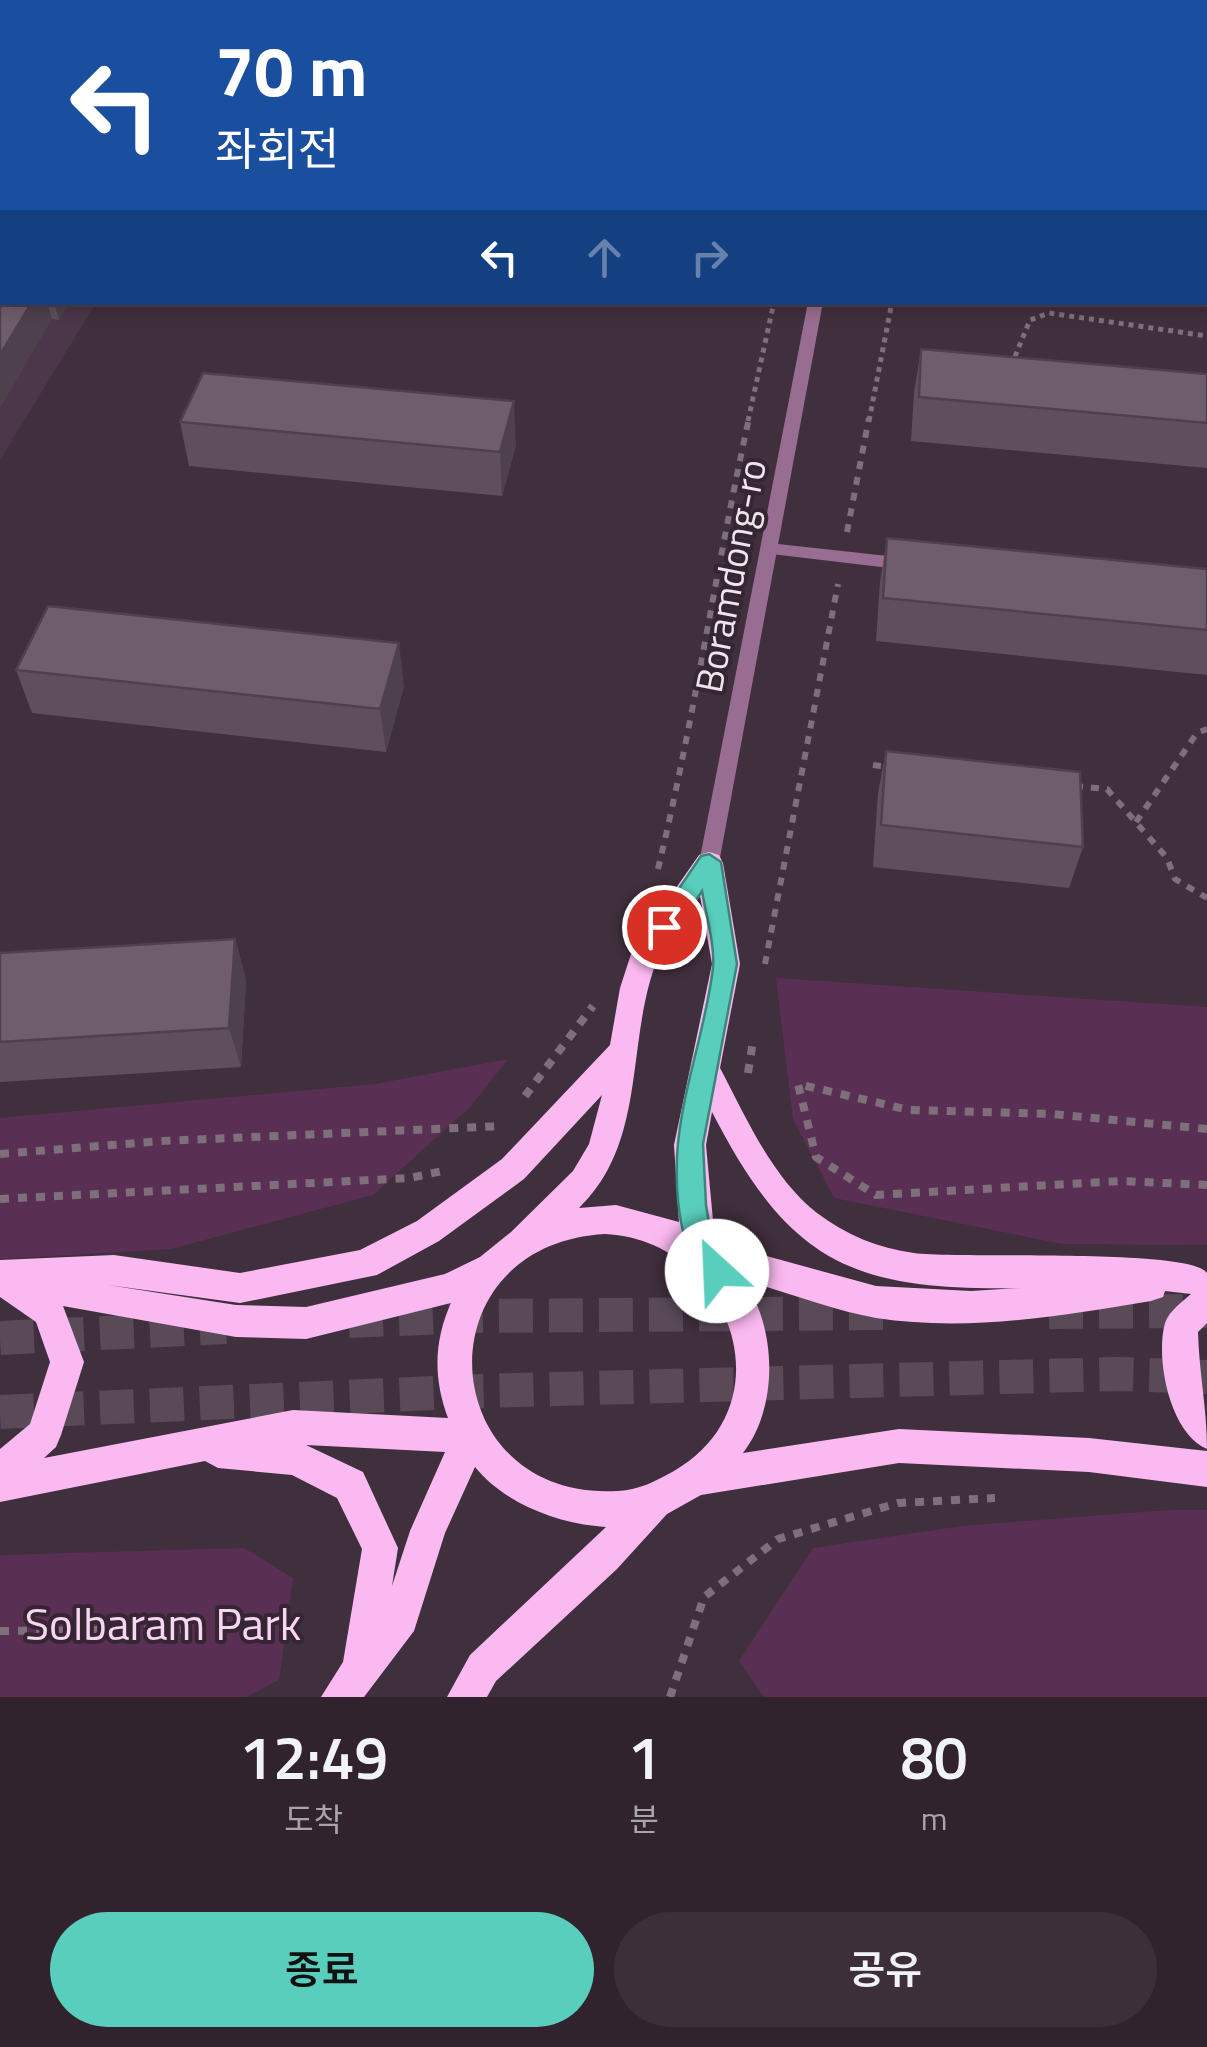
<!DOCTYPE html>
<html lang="ko">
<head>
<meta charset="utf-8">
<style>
  :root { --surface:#30232e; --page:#3c2f3a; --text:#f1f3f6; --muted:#a8a4aa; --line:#4b404a; --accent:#5acebc }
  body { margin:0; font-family:"Titillium Web","Noto Sans KR",sans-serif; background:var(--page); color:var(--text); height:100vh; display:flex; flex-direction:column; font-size:38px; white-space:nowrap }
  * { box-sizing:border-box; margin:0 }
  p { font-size:32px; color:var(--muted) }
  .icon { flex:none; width:55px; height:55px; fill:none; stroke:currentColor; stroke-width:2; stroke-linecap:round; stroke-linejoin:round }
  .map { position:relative; height:1697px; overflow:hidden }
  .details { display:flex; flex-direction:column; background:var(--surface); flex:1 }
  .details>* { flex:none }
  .banner { position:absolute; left:0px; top:0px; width:1208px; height:305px; box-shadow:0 5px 15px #0003,0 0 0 2px var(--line); background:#1a4fa0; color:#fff; overflow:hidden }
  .pin { position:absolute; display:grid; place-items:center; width:85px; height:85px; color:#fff; margin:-42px; border:5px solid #fff; border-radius:50%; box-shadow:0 2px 10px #0007 }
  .me { position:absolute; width:110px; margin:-55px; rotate:335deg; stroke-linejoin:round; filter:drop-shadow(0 0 8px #0008) }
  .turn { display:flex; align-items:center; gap:35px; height:210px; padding:0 50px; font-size:45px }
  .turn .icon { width:130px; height:130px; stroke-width:2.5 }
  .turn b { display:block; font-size:70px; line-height:85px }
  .lanes { display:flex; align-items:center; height:95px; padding:0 50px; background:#0003; justify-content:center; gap:50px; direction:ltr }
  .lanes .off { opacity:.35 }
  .eta { display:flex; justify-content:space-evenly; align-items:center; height:170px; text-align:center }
  .eta b { font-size:60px; font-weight:600; line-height:70px }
  .primary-button { display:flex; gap:20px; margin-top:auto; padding:20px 50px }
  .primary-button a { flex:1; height:115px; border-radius:60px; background:var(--accent); color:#111; font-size:40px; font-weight:600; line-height:115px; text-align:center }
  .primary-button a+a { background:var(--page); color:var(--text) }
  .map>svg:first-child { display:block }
  .built { fill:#4c3649 }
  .green { fill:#593054 }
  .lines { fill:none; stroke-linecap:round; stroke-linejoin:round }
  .trunk-tunnel { stroke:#5a4a58; stroke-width:34; stroke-dasharray:34 16; stroke-linecap:butt }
  .path-far2 { stroke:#7e6f7b; stroke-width:5; stroke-dasharray:5 5; stroke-linecap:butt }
  .path-far1 { stroke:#7e6f7b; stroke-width:6; stroke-dasharray:8 8; stroke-linecap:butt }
  .path { stroke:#7e6f7b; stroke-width:8; stroke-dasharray:9 9; stroke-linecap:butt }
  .service { fill:#986d91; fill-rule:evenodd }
  .minor { stroke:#986d91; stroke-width:20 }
  .tertiary { fill:#986d91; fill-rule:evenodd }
  .trunk { fill:#fab9f0; fill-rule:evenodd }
  .wall { fill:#5f4f5d }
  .shaded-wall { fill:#4e404c }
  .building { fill:#6f5c6c; stroke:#4e404c; stroke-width:2.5 }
  .route { fill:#5acebc; stroke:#3a867a; stroke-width:2.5 }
  .labels { text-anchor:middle; stroke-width:8; stroke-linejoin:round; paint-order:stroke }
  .street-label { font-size:38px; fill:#f0e5ee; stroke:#362633 }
  .near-park-label { font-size:45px; fill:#f8d5f2; stroke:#362633 }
</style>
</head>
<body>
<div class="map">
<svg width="1207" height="1697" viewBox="0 0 1207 1697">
  <rect width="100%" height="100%" fill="#402f3d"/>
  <polygon class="built" points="0,108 2,302 96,303 0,460"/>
  <g class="green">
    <polygon points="776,978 1207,1007 1207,1245 1062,1244 834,1198 793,1119"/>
    <polygon points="508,1059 470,1107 373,1195 171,1249 0,1259 0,1118 375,1084"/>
    <polygon points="1169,1510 1207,1510 1207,1697 764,1697 739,1661 813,1548 962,1526"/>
    <polygon points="244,1548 293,1578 279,1680 246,1697 0,1697 0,1555"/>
  </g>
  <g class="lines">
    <g class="trunk-tunnel">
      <polyline points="1049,1312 1207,1311"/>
      <polyline points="349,1321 470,1316 891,1313"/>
      <polyline points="0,1338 226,1327"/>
      <polyline points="0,1412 481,1391 1116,1374 1207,1377"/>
    </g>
    <g class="path-far2">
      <polyline points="1073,2 1123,2"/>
      <polyline points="1018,365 1014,359 1030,320 1049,313 1207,336"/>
      <polyline points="748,421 774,302"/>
      <polyline points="869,421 892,302"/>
    </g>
    <g class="path-far1">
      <polyline points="847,532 869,418"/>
      <polyline points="873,765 888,767"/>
      <polyline points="1075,786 1107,789 1167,858 1175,879 1207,898"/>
      <polyline points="1136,822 1197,733 1207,729"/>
      <path d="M658,869C694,720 716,568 749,418"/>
      <polyline points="765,964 838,584"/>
    </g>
    <g class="path">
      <polyline points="748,1073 753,1041"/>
      <polyline points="525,1096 593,1006"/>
      <polyline points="1207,1129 1052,1114 909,1110 798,1084 816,1157 876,1195 1121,1181 1207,1185"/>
      <polyline points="0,1154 162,1141 503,1126"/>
      <polyline points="0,1199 410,1178 447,1170"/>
      <polyline points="0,1631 205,1629"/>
      <polyline points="670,1697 704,1597 778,1539 898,1503 995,1498"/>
    </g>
    <polygon class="service" points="769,543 906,558 915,564 906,570 763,553 760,549 763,545"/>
    <polyline class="minor" points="261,2 262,0"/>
    <g class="tertiary">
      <rect x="866" y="0" width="12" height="2"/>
      <polygon points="0,73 2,74 2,82 0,81"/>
      <rect x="1205" y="188" width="2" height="8"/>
      <polygon points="808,302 823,302 719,863 716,869 702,869 699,863"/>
    </g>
    <path class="trunk" d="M709,852L719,855L723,863L740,964L720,1068C746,1117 772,1178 817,1213C846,1235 878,1248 914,1253C960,1259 1190,1248 1207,1273V1323L1198,1332C1199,1373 1207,1408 1207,1449C1170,1434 1155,1359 1165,1323C1169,1311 1182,1302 1191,1294L1165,1291L1163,1297L1151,1301C1062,1316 967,1332 876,1318C832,1310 787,1292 743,1280C777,1326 779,1407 743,1453L899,1429L1089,1438L1207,1451V1487L1089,1472L899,1463L701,1495L667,1514L617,1569L496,1681L487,1697H447L470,1655L606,1527C559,1524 505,1504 475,1467L445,1533L414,1631L364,1697H321L343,1662L362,1549L337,1498L292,1475L218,1468L205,1461L0,1502V1449L30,1424L50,1362L36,1322L0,1297V1260L114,1255L240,1273L360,1250L417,1221L502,1159L610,1045L620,988L632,951L699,855ZM700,896L712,964L674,1145L679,1222L616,1205L579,1208C648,1141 625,1043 657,960C666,937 686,916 700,896ZM602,1095L589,1144L573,1171L511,1232L480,1257L445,1274L306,1307L236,1305L108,1285L240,1303L377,1275L439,1241L524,1179ZM712,1112C789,1262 851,1291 1019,1288L971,1291L876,1286L715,1242L706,1145ZM605,1234C730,1240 790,1404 674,1471C655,1481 640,1490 618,1491C435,1502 417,1245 605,1234ZM451,1303C434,1341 433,1378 448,1418L293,1410L44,1458L56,1447L61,1435L84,1362L63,1306L236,1337L306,1339ZM306,1445L445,1452L410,1531L392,1586L398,1548L363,1472Z"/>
  </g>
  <g class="wall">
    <polygon points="0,0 201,0 199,2 2,2 2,20 0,16"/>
    <polygon points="1198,0 1207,0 1207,55 1205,50 1205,2 1198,2"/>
    <polygon points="0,107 2,108 2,186 0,186"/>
    <rect x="1205" y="209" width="2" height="84"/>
    <polygon points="2,302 69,302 59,320 52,319"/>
    <polygon points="921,349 1207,374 1207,468 911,441 914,393"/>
    <polygon points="180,422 516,445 502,496 189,466"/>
    <polygon points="887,538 1207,569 1207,675 876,641 880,582"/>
    <polygon points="16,670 404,686 386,752 32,713"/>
    <polygon points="886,751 1083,847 1069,888 873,867 878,793"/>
    <polygon points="235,939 246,980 241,1067 0,1082 0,953"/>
  </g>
  <g class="shaded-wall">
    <polygon points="178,0 201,0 199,2 176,2"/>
    <polygon points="32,302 47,302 52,319 0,408 0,355"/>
    <polygon points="54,302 69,302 59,320"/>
    <polygon points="514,401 516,445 502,496 500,452"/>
    <polygon points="399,643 404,686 386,752 380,709"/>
    <polygon points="235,939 246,980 241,1067 229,1028"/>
  </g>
  <g class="building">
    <polygon points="50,0 178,0 176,2 77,2"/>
    <polygon points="331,0 537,0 536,2 330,2"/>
    <polygon points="0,107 2,108 2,153 0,153"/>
    <rect x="1205" y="209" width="2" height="40"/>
    <polygon points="0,225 2,226 2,302 32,302 0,355"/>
    <polygon points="921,349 1207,374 1207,423 919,397"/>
    <polygon points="203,373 514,401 500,452 180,422"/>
    <polygon points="887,538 1207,569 1207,630 883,598"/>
    <polygon points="48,606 399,643 380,709 16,670"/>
    <polygon points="886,751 1080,772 1083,847 881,825"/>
    <polygon points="235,939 229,1028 0,1042 0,953"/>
  </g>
  <path class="route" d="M709,854L721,862L737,964L703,1144L706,1205L713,1247L731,1271L727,1280L717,1284C677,1268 674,1181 678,1143C684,1084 706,1027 713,968C715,944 706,915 702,891L673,934H656L653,927L701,856Z"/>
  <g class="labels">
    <g class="street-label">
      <text transform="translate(731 576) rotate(-79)" y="13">Boramdong-ro</text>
    </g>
    <g class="near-park-label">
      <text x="163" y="1640">Solbaram Park</text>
    </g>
  </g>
</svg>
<div class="pin" style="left:664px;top:927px;background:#d93025"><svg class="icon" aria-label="arrive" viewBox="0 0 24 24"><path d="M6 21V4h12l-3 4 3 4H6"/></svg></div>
<svg class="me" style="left:717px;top:1271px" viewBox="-20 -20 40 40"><circle r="19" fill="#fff"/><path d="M0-13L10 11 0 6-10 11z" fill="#5acebc"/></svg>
<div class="banner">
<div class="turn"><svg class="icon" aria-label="left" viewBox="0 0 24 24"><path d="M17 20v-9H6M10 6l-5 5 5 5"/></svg><div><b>70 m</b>좌회전</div></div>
<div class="lanes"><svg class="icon" aria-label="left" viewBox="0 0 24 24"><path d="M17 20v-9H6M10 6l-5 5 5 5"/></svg><svg class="icon off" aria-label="ahead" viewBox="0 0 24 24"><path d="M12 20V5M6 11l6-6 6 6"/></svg><svg class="icon off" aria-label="right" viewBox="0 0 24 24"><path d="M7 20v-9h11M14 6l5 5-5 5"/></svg></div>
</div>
</div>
<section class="details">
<div class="eta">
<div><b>12:49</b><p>도착</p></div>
<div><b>1</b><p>분</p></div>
<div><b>80</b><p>m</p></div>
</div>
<div class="primary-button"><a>종료</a><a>공유</a></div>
</section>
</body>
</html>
